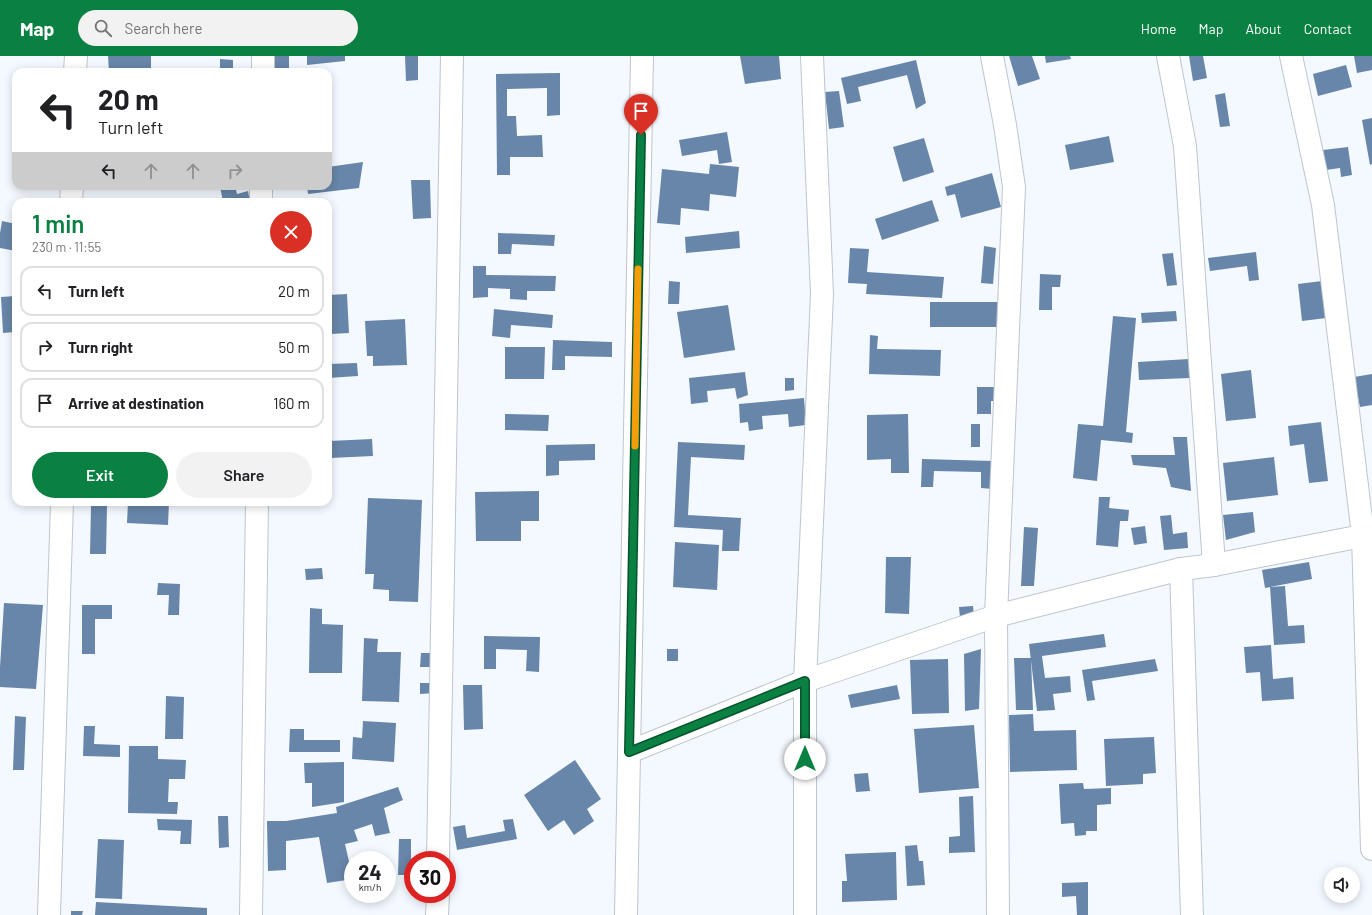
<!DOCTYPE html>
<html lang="en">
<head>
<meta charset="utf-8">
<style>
  :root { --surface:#fff; --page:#f2f2f2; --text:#202124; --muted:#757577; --line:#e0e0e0; --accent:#0b8043 }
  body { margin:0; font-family:Barlow,sans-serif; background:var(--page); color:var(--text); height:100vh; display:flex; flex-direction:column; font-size:15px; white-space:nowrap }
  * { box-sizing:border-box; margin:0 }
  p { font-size:13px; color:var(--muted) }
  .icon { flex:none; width:22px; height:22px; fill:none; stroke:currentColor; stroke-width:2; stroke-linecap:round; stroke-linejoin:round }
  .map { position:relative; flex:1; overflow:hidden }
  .drawer { position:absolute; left:12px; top:142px; width:320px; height:308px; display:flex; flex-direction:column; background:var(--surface); border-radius:12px; box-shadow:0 2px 10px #0003 }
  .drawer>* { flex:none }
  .hud { position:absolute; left:12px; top:12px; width:320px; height:122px; border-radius:12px; box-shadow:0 2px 10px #0003; background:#fff; color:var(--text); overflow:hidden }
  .tools { position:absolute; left:1324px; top:811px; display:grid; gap:8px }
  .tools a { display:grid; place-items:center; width:36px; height:36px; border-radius:50%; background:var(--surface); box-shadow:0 2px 10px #0003; font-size:20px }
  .speed { position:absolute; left:344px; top:795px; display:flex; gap:8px; font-size:20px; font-weight:700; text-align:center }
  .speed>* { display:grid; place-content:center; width:52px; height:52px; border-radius:50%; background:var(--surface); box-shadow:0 2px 10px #0003; line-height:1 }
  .speed small { font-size:10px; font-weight:400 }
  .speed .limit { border:6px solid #d22; background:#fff; color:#111 }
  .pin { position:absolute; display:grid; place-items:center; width:34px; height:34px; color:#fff; margin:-41px -17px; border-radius:50% 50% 50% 0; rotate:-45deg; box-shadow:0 0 4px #0007 }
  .pin .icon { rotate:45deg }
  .me { position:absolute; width:44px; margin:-22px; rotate:0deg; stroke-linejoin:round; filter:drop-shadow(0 0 3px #0008) }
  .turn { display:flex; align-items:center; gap:14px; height:84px; padding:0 20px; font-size:18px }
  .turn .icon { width:52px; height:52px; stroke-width:2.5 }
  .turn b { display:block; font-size:28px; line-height:34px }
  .lanes { display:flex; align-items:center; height:38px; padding:0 20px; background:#0003; justify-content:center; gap:20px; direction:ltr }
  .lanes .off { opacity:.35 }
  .round { display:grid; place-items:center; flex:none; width:42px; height:42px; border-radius:21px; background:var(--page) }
  .summary { display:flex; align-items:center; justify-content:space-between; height:68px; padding:0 20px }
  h1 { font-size:24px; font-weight:600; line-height:30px; color:var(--accent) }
  .action { display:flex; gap:8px; margin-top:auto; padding:8px 20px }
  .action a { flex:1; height:46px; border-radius:24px; background:var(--accent); color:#fff; font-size:16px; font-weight:600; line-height:46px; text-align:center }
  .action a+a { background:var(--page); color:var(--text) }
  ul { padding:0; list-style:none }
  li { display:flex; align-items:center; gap:12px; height:50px; margin:0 8px 6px; padding:0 12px; border:2px solid var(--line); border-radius:12px }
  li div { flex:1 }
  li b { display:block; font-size:15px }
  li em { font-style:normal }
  header { display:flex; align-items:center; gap:24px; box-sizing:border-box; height:56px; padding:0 20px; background:var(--accent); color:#fff }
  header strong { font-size:19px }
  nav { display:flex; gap:22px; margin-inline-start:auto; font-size:14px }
  .search { width:280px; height:36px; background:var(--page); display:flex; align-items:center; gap:10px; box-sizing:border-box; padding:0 14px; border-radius:22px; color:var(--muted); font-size:15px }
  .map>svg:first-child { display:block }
  .building { fill:#6886a9 }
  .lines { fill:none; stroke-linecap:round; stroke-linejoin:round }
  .street-casing { stroke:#bdc5cf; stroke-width:24 }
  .street { stroke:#fff; stroke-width:22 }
  .route-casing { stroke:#07532c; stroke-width:10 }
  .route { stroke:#0b8043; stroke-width:7 }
  .slow { stroke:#f59e0b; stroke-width:7 }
</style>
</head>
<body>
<header>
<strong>Map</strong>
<div class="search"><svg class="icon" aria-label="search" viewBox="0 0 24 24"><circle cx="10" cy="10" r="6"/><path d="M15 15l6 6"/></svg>Search here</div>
<nav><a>Home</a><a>Map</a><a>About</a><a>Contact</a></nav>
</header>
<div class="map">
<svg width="1372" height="859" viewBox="0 0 1372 859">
  <rect width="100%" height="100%" fill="#f4f9ff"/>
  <g class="building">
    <polygon points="108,0 151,0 151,16 109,16"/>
    <rect x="273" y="0" width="16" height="16"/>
    <polygon points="307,0 345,0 345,5 307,9"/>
    <polygon points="405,0 418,0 418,24 406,25"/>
    <polygon points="740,0 779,0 781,23 745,28"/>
    <polygon points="1009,0 1032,0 1040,23 1018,30"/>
    <polygon points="1045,0 1070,0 1071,3 1046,7"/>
    <polygon points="1189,0 1203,0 1207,22 1193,25"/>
    <polygon points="1354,0 1372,0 1372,14 1357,17"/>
    <polygon points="220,3 233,4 233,16 220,16"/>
    <polygon points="916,4 926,47 916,53 907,19 858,31 861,45 847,48 841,22"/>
    <polygon points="1346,9 1352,31 1318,40 1313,18"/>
    <polygon points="560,17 560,59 547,60 547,32 507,33 507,60 516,60 517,80 542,79 543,101 510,101 510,119 497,119 496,18"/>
    <polygon points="839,35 844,71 829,73 825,36"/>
    <polygon points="1225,37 1230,70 1220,71 1215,39"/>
    <polygon points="1372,62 1372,108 1370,109 1362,64"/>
    <polygon points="727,76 732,106 719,108 717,94 682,100 679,84"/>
    <polygon points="1109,80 1114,106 1070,114 1065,89"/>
    <polygon points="924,82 934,116 903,126 893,91"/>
    <polygon points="1348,91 1352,119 1341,121 1340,112 1326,114 1323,94"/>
    <polygon points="363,106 359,132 308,138 307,130 328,130 328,111"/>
    <polygon points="710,108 739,111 736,141 710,138 709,155 681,152 680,169 657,167 662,113 709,118"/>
    <polygon points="992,117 1001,151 961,162 955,138 947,140 945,131"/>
    <polygon points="411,124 430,124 431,162 413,163"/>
    <polygon points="220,130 235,130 237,138 248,135 250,146 223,146"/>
    <polygon points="932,144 939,165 882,184 875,163"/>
    <polygon points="2,165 16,168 16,195 0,192 0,177"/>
    <polygon points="739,175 740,192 686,197 685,181"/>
    <polygon points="498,177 555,179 554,190 512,188 511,198 498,198"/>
    <polygon points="984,190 996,192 993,228 981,227"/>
    <polygon points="850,192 869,193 867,216 944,221 942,242 866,238 867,228 848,227"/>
    <polygon points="1256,196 1259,224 1249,225 1247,210 1210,215 1208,202"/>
    <polygon points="1173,197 1177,229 1167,230 1162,198"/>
    <polygon points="473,210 486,210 486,219 556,220 555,235 527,235 527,244 510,243 510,233 488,232 488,241 473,242"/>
    <polygon points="1040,218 1061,219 1060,231 1052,231 1052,254 1039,254"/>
    <polygon points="669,225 680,226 679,248 668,248"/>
    <polygon points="1322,225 1326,262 1302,265 1298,228"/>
    <polygon points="347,238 349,277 331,278 330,266 328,266 328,239"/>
    <polygon points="16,240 16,265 15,265 15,276 3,277 1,241"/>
    <polygon points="930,246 1004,246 1005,271 930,271"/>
    <polygon points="728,249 735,294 684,302 677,256"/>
    <polygon points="494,253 553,259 552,272 511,269 510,282 492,280"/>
    <polygon points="1176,255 1177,265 1142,267 1141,257"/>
    <polygon points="1113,260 1136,262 1126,376 1133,377 1132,387 1101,384 1097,425 1073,422 1078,368 1103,370"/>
    <polygon points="405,263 407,309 373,310 373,300 367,300 365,265"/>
    <polygon points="870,279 878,280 877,293 941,294 940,320 869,318"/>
    <polygon points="553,284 612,286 612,301 565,300 565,314 552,314"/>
    <polygon points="505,291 545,291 544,323 505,323"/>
    <polygon points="1189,303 1190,322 1139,324 1138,306"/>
    <polygon points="357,307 358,320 328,322 328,308"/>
    <polygon points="1251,314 1256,362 1226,365 1221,318"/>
    <polygon points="745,316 748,339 737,343 735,332 707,335 708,346 691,348 689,322"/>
    <polygon points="1372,318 1372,349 1360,351 1354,321"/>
    <polygon points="785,322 794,322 794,334 785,335"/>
    <polygon points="977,331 1004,331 1004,345 991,345 991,358 977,358"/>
    <polygon points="804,342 806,369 789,371 788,358 762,360 763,373 749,375 748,366 740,367 739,348"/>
    <polygon points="505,358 549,359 548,375 505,374"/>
    <polygon points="908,358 909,417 891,417 891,403 867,404 867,359"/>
    <polygon points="1321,366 1328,425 1309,427 1304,388 1290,390 1288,370"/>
    <rect x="971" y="368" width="9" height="23"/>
    <polygon points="1173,381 1187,381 1191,435 1171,431 1166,412 1133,409 1131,399 1175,399"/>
    <polygon points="372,383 373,400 330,402 329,385"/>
    <polygon points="678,386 745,389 744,404 691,401 688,459 741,462 739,495 722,495 723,474 674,471"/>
    <polygon points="595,388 595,404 559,405 559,419 546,420 546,389"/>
    <polygon points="1274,401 1278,439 1227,445 1223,407"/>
    <polygon points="922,403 993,405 993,433 981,432 981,416 934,415 933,431 921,431"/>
    <polygon points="539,435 539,465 521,465 521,485 476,485 475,436"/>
    <polygon points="1099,441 1110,441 1109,452 1129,454 1128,465 1120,465 1118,491 1096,489"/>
    <polygon points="368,442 422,444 418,546 389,545 389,534 373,533 374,518 365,518"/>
    <polygon points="128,446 169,446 168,469 127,467"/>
    <polygon points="91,450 107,450 106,498 90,498"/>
    <polygon points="1253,456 1255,476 1226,484 1223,459"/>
    <polygon points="1171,459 1173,478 1187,476 1188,492 1164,494 1160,460"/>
    <polygon points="1145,470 1147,487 1134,489 1131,472"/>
    <polygon points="1024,471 1038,472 1034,530 1021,530"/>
    <polygon points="675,486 719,489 717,534 673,531"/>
    <polygon points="886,501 911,501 909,558 885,557"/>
    <polygon points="1309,506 1312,523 1265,532 1262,514"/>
    <polygon points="322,512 323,523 306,524 305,513"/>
    <polygon points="158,527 180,528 179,559 168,559 169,539 157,539"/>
    <polygon points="1285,530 1288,570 1304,569 1305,587 1274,589 1270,531"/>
    <polygon points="4,547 43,549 36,633 0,631 0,611"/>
    <polygon points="82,549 112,549 112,563 95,563 95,598 82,598"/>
    <polygon points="973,550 974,560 960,562 959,551"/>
    <polygon points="310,552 322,553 322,568 343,569 342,617 309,617"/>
    <polygon points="1104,578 1106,591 1042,600 1045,622 1070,620 1071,636 1053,638 1055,654 1037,655 1029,588"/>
    <polygon points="484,580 540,581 539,616 526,615 527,594 496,593 496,613 484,613"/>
    <polygon points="364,582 378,583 377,596 401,596 399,646 362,645"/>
    <polygon points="1271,589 1273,623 1293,621 1294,643 1262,645 1260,616 1246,617 1244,591"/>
    <rect x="667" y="593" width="11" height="12"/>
    <polygon points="981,593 979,653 965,655 964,598"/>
    <polygon points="421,597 436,597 436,611 420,611"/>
    <polygon points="1014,602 1031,602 1033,654 1016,654"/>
    <polygon points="948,603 949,657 912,658 910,604"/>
    <polygon points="1155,603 1158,615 1092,625 1095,644 1087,645 1082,614"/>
    <polygon points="420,627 436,627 436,637 420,638"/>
    <polygon points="463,629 482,629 483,673 464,674"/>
    <polygon points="897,629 900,643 851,652 848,639"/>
    <polygon points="166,640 184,641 183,683 165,683"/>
    <polygon points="1033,658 1034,675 1076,674 1077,714 1010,716 1009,659"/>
    <polygon points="15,660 26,661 24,714 13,714"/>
    <polygon points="363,665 396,667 394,706 352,703 353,681 362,682"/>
    <polygon points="974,669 979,732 919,737 914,673"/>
    <polygon points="84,670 95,670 94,688 120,689 120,701 83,700"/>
    <polygon points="290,673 304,673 304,684 340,684 340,696 289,696"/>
    <polygon points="1154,681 1156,717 1143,718 1143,728 1106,730 1104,683"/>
    <polygon points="129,690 158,690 158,703 186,704 185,723 169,723 168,746 178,746 177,758 128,757"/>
    <polygon points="575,704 601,743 587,753 594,765 574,779 564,764 548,775 524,739"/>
    <polygon points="344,706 344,746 312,751 312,727 305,727 304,707"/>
    <polygon points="868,717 870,735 856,736 854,718"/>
    <polygon points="1083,727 1084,733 1111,732 1111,748 1097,749 1097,775 1086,775 1086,779 1075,780 1074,767 1061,768 1059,728"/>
    <polygon points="398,731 403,744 384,752 390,777 375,780 372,768 354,774 358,785 345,788 353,823 327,827 319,781 286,785 286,814 268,815 267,765 286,765 337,757 336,751"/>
    <polygon points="973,740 975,796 949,797 949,781 960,780 959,741"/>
    <polygon points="218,760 228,760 229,791 219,792"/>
    <polygon points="157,763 192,764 191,788 180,788 181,775 158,774"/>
    <polygon points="513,763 517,783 457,794 453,771 465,769 467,782 505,775 503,764"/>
    <polygon points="98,783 124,784 122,843 95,842"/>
    <polygon points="399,783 411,783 411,819 398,819"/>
    <polygon points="917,789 919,805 923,805 925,829 907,830 905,790"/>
    <polygon points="896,796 897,844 842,846 842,825 847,825 845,798"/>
    <polygon points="1088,826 1088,859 1077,859 1076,840 1062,841 1062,827"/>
    <polygon points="96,846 207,852 207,859 95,859"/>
    <polygon points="71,855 83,855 82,859 71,859"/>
  </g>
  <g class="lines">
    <defs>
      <g id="street">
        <polyline points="992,0 1005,69 1014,131 996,560 998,859"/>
        <polyline points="1168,0 1185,90 1214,509"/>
        <polyline points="1291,0 1323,149 1363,479 1372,793"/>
        <polyline points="75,16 76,0"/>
        <polyline points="263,16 263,0"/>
        <polyline points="71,146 72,130"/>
        <polyline points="261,146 261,130"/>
        <polyline points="1181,513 1192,859"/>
        <polyline points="629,696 805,625 996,560 1181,513 1214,509 1372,478"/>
        <polyline points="438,804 452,0"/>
        <polyline points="49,859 62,446"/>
        <polyline points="251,859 257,446"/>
        <polyline points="437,859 438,838"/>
        <polyline points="626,859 642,0"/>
        <polyline points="805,859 805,625 822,238 812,0"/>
      </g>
    </defs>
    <use href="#street" class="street-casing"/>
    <use href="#street" class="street"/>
  </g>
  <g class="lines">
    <defs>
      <polyline id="route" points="641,79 629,696 805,625 805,703"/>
    </defs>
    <use href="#route" class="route-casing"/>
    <use href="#route" class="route"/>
    <polyline class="slow" points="635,390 638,213"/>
  </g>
</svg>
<div class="tools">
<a><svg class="icon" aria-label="sound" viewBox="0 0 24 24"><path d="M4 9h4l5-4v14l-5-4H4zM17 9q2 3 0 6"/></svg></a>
</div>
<div class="speed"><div>24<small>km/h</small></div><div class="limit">30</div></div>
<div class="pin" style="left:641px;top:79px;background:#d93025"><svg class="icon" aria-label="arrive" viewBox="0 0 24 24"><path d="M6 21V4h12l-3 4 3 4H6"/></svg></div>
<svg class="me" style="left:805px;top:703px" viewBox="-20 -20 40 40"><circle r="19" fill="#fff"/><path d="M0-13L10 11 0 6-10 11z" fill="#0b8043"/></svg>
<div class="hud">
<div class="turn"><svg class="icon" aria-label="left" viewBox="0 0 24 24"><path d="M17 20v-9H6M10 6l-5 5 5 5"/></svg><div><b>20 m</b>Turn left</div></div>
<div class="lanes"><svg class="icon" aria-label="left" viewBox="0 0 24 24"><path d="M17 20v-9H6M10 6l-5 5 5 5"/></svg><svg class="icon off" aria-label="ahead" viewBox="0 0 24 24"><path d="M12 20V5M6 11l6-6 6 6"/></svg><svg class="icon off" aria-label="ahead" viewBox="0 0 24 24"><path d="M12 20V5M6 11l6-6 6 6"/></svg><svg class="icon off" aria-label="right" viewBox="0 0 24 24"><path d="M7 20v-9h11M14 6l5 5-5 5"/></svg></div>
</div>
<section class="drawer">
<div class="summary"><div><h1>1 min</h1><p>230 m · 11:55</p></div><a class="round" style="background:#d93025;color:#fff"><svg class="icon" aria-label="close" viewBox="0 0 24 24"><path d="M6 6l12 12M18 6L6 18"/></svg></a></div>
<ul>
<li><svg class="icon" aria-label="left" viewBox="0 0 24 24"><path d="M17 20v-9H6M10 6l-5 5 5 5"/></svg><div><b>Turn left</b></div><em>20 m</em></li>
<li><svg class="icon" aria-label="right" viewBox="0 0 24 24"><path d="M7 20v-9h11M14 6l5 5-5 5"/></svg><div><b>Turn right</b></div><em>50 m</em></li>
<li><svg class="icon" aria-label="arrive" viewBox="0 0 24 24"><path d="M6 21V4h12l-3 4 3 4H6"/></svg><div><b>Arrive at destination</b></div><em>160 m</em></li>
</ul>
<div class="action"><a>Exit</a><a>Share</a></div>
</section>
</div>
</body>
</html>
